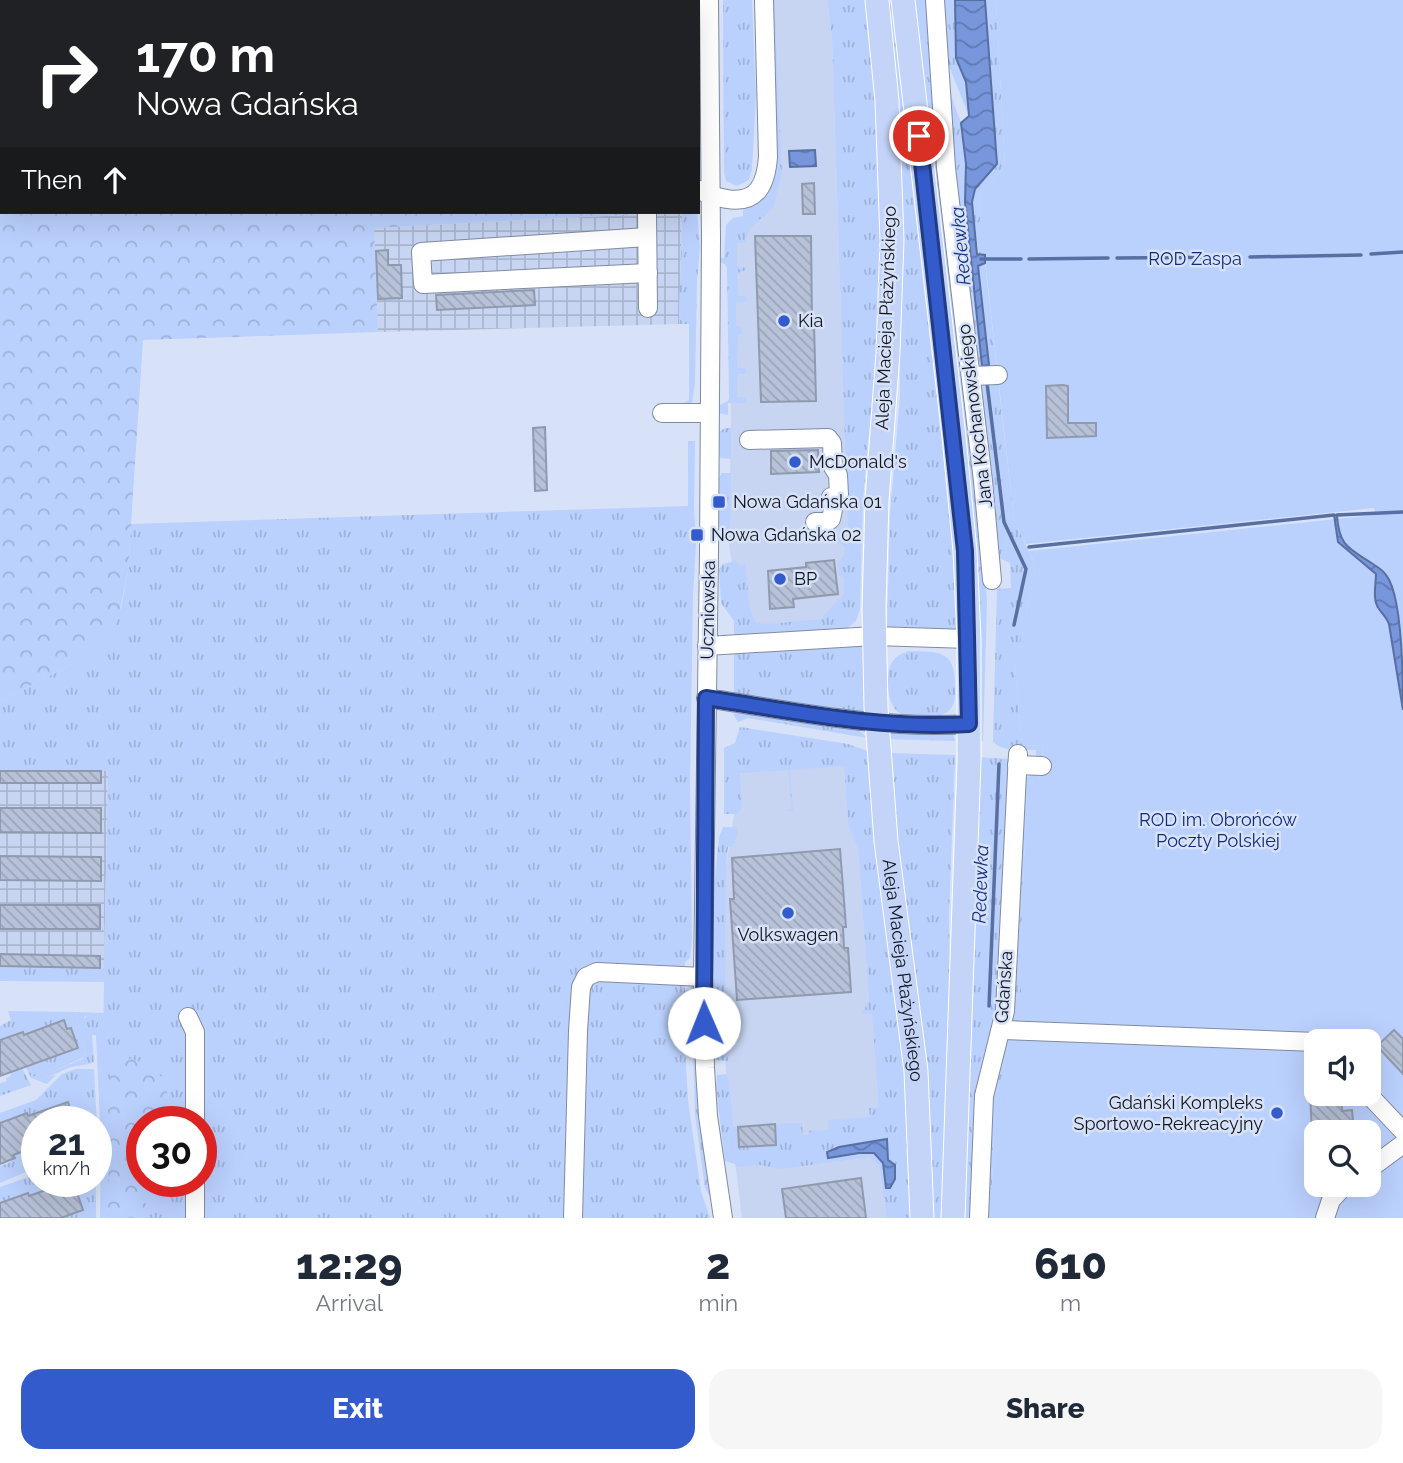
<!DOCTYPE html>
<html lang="en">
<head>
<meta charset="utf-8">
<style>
  :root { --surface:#fff; --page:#f6f6f7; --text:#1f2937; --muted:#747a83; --accent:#335bcb }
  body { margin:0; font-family:Raleway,sans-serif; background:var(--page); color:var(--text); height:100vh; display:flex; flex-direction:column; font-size:26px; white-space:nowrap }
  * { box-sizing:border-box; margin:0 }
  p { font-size:23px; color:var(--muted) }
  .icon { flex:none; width:38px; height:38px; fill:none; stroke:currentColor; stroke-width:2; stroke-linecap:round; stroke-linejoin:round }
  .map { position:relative; height:1218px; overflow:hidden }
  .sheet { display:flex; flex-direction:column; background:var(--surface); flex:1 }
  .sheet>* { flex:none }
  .hud { position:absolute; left:0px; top:0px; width:700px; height:214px; box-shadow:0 7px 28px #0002; background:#202124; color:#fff; overflow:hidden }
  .controls { position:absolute; left:1304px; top:1029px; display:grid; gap:14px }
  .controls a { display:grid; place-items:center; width:77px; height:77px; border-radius:14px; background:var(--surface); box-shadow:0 7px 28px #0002; font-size:35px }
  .speed { position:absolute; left:21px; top:1106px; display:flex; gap:14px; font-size:35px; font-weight:700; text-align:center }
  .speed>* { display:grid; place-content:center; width:91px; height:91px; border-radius:50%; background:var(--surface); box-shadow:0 7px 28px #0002; line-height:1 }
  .speed small { font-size:18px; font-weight:400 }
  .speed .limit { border:10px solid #d22; background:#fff; color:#111 }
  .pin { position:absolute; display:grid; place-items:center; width:60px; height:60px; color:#fff; margin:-30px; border:4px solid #fff; border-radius:50%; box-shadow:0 2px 7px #0007 }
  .me { position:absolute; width:77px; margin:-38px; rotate:359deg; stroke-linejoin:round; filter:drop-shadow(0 0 5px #0008) }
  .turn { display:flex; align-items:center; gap:24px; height:147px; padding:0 21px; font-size:32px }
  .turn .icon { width:91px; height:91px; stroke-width:2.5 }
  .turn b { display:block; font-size:49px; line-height:60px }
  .then { display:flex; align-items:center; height:66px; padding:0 21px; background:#0003; gap:14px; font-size:26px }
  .eta { display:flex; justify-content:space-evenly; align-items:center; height:119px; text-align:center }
  .eta b { font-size:42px; font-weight:800; line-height:49px }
  .primary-button { display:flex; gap:14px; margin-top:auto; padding:14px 21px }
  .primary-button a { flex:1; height:80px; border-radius:21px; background:var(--accent); color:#fff; font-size:28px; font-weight:800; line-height:80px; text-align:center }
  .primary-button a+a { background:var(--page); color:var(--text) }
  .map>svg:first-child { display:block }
  .built { fill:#c7d5f2 }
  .industrial { fill:url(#industrial-grid) }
  .grass { fill:url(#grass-tufts); fill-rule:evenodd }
  .forest { fill:url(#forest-crowns) }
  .green { fill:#bad0fd; fill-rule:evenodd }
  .water { fill:url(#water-waves); stroke:#586fa2; stroke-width:2 }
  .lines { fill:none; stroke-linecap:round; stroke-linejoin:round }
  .stream { stroke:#586fa2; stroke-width:3.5 }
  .building { fill:url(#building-back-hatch); stroke:#909aaf; stroke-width:2 }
  .minor-casing { stroke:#818ba0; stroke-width:20 }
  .major-casing { stroke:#fff; stroke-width:25 }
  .minor { stroke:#fff; stroke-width:18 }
  .major { stroke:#c4d4f8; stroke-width:23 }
  .route-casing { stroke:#213b84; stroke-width:18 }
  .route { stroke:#335bcb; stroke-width:12 }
  .poi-dot { fill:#335bcb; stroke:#d7e2f8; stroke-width:2.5 }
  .labels { text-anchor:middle; stroke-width:5; stroke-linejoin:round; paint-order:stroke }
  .park-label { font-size:18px; fill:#112b7b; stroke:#d7e2f8 }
  .street-label { font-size:18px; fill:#11141c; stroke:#d7e2f8 }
  .poi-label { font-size:18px; fill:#11141c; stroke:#d7e2f8; text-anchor:start }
  .water-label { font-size:19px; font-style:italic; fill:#183383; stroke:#d7e2f8 }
</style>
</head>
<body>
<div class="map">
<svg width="1403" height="1218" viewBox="0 0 1403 1218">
  <defs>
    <pattern id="industrial-grid" width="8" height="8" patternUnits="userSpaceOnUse" patternTransform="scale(1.75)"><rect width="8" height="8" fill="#c7d5f2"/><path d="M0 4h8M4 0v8" fill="none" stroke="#aab6cf"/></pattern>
    <pattern id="grass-tufts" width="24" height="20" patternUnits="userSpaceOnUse" patternTransform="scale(1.75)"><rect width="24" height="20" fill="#bad0fd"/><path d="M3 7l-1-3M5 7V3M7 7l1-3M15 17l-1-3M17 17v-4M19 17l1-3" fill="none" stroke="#9fb2d8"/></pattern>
    <pattern id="forest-crowns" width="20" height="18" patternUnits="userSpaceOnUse" patternTransform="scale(1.75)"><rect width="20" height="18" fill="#bad0fd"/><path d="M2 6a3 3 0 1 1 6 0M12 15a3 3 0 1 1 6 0" fill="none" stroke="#9fb2d8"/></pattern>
    <pattern id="water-waves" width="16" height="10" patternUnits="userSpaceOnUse" patternTransform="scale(1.75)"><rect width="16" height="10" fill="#7796dc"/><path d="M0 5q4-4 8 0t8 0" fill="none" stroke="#6079b2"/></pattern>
    <pattern id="building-back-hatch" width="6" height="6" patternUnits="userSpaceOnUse" patternTransform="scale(1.75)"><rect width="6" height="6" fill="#b7c1d7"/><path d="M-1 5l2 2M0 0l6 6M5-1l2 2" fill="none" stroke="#9ca5b8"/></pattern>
  </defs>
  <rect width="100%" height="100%" fill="#d7e2f8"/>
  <g class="built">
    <polygon points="775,0 827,0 832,39 850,589 842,617 752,626 732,565 729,543 731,422 729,248 743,232 782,173"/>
    <polygon points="742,763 852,764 868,984 898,1163 898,1218 742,1218 729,1111 724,1044 726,866"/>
  </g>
  <g class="industrial">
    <rect x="52" y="0" width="341" height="2"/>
    <polygon points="682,212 679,324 378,332 374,228"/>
    <polygon points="0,771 108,771 104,968 0,966"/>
  </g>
  <g class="grass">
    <polygon points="723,0 752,0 756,95 752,169 749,180 737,186 726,181 724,172"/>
    <polygon points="771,0 775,0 782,173 773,208 750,228 745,242 737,243 737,267 745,267 747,270 737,273 738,296 745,296 747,299 745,302 736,302 736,326 740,326 743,334 738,335 737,368 745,368 747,371 745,373 737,374 737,397 745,398 747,403 728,403 728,415 719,413 716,410 717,406 728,401 729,398 727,268 725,264 719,262 718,258 724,258 726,225 733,218 743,216 743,210 762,200 774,180"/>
    <polygon points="827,0 869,0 883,175 877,344 863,500 860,609 856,621 846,629 734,639 734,621 721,603 719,569 723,564 735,561 742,566 745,564 750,609 756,623 768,624 821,619 844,594 844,577 839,576 838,562 844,555 845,547 834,539 848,537 832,39"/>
    <polygon points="884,0 895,0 953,497 961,631 888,628 887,626 890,514 900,396 900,315"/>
    <polygon points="910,0 927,0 984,546 987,603 983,741 978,742"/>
    <polygon points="939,0 955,0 956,58 966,82 969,116 942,49"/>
    <polygon points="985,0 996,0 1005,167 978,196 985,255 979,256 972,202 975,189 997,164"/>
    <polygon points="947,84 961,123 966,164 965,202 982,366 989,365 978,265 985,263 997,369 979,368 976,365 954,200"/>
    <polygon points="682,212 697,212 700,245 697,281 695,383 692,403 683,403 689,400 689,324 679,324"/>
    <path d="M998,380L1014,519L1036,567L1015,669L1022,745L1043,746L1042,762L1036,761V750C1023,749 1001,753 993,741L997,589L1011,588L1010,563L997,557L978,390L980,383Z"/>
    <polygon points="725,428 731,428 731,459 721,458 717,455 716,434"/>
    <path d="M688,441H695L694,506L696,544L693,595L690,786L692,940L690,958L685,962V1046L688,1100L701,1191L710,1218H100L104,982L0,981V966L104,968L108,771H0V701L75,663L121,608L128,571L131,524L688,506ZM142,1122H201V1181H142Z"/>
    <polygon points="722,473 731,473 730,539 722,539 719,535 719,478"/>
    <polygon points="863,643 865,644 868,714 734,695 734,654"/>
    <path d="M908,651C938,652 955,649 955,685C955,693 956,700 952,707C946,716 938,716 928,717C919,717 909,719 901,714C887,707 885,677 891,664C895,657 900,654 908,651Z"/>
    <polygon points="739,712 849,727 859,730 867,738 748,718 738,722 733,714"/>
    <polygon points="740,727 848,744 871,752 899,987 915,1218 887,1218 879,1165 869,1157 781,1169 761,1165 736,1167 735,1164 725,1161 716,1088 717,1075 726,1074 729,1080 733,1127 738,1127 740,1147 776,1145 775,1124 802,1123 803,1135 808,1135 808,1131 829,1130 828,1120 870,1117 869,1108 879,1107 872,1013 862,1014 869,1000 858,848 849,829 844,766 790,770 793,810 782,811 792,809 788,770 740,773 742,808 737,814 724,814 724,748 735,743"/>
    <polygon points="885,731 953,733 955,741 884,739"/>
    <polygon points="885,753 955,755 949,916 951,1065 946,1218 930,1218"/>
    <polygon points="976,757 1011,759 999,1010 973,1218 960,1218"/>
    <polygon points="1042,769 1042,777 1027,786 1020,966 1023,1027 1011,1023 1025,778"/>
    <polygon points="723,827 737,827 738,834 733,846 728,847 726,866 725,1010 728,1061 716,1060 714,1050 714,886 719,837"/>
    <polygon points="691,984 696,991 713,1203 705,1188 695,1115"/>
    <polygon points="8,1011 75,1012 85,1053 31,1078 26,1067 77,1048 71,1029 68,1029 64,1020 24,1035 22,1032 15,1034 12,1042 10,1036 0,1039 0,1026 11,1020"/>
    <path d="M88,1015L97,1018L99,1028L96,1035H92L94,1062C86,1066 79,1065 71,1067C61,1070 55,1076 44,1077L42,1076L82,1059L86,1055L84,1019Z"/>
    <polygon points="1023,1034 1023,1044 1010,1044 995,1104 992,1190 988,1190 987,1116 1005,1039"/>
    <polygon points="22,1068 31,1085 0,1096 0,1083 7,1081 6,1078 11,1076 10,1073"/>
    <polygon points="76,1069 94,1069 98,1146 96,1147 96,1122 79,1122 75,1110 71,1111 68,1102 16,1123 14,1118 0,1123 0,1113 36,1100 62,1074"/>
    <polygon points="26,1150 33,1169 0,1183 0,1166 11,1162 10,1160 14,1158 13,1155"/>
    <polygon points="96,1165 96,1218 61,1218 82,1210 76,1190 72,1191 69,1182 29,1197 0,1203 0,1187 37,1174 37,1181 96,1181"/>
  </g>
  <g class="forest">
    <polygon points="0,0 52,2 2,2 2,212 640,212 640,214 374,228 378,332 143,340 128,571 117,623 101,643 75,663 0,701"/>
    <path d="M127,1058C165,1066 171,1086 167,1122H142V1162L138,1169L140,1185L150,1218H108L110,1071L116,1060Z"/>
  </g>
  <g class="green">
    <path d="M996,0H1403V1218H987L988,1190H992L995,1104L1010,1044H1023L1020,966L1027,786L1042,777L1043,746L1022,745L1015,669L1036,567L1029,551L1376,515L1374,508L1026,544L1014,519L978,196L1005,167ZM1316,1041H1368V1094H1316ZM1316,1132H1368V1185H1316Z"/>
    <polygon points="75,1012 104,1013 100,1218 101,1145 96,1035 99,1028 97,1018 88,1015 84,1017 88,1051 84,1057 43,1076 44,1077 56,1075 47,1084 31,1078 85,1053"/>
  </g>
  <g class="water">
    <polygon points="955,0 985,0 997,164 975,189 972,202 977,254 985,255 985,263 978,266 989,365 982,366 965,202 966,164 961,123 969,116 966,82 956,58"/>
    <polygon points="815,150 816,166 790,167 789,151"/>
    <path d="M1334,515H1337C1339,547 1349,548 1373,564C1377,567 1383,570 1386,575C1403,596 1403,681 1403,710L1389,624C1386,616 1383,615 1379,609C1372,600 1376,584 1376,574L1338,542Z"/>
    <polygon points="887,1139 888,1160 895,1165 895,1179 890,1188 886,1188 883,1163 874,1153 859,1153 828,1158 827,1152 839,1147"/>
  </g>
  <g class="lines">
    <g class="stream">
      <polyline points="1371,254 1403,252"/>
      <polyline points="1250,257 1361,255"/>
      <polyline points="1117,258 1240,257"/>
      <polyline points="981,259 1021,259"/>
      <polyline points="1029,259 1108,258"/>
      <polyline points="987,383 1004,522 1026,569 1014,625"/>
      <polyline points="1337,515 1403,512"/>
      <polyline points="1029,547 1334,515"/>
      <polyline points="989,1006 999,764"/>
    </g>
  </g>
  <g class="building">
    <polygon points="814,183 815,214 803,214 802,184"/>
    <polygon points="755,236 811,236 812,324 814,323 816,401 761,402"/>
    <polygon points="388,250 388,265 401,265 402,298 378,299 376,251"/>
    <polygon points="534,290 535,305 437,310 436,295"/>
    <polygon points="1063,385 1068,386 1068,423 1096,423 1096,436 1047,438 1046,386"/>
    <polygon points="545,427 547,490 535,491 533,428"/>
    <polygon points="818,450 819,472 771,474 771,451"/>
    <polygon points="834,560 838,594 793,599 794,607 770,609 768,571 806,567 806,563"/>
    <rect x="0" y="771" width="101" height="12"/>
    <polygon points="0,808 101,808 101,833 0,832"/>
    <polygon points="840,849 846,927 843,927 844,948 848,948 851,992 737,1000 730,899 734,899 732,858"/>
    <polygon points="0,856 101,857 101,881 0,880"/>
    <rect x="0" y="905" width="100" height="24"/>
    <polygon points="0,954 100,956 100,968 0,966"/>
    <polygon points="64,1020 67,1029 71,1028 78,1048 0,1076 0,1040 23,1032 24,1035"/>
    <polygon points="1394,1030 1403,1039 1403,1074 1377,1046"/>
    <polygon points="1310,1094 1341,1094 1342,1111 1352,1110 1354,1132 1312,1132"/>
    <polygon points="68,1102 71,1111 75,1110 79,1122 37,1122 37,1146 13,1155 15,1158 0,1164 0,1123 27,1113 28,1116"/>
    <polygon points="775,1124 776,1145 739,1147 738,1127"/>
    <polygon points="861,1178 866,1218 786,1218 782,1189"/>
    <polygon points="69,1182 72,1191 76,1190 83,1210 61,1218 0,1218 0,1203 28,1193 29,1196"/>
  </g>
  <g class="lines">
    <defs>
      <g id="minor">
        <polyline points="122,0 122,2"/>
        <polyline points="188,0 188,2"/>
        <polyline points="372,0 372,2"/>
        <polyline points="415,0 416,2"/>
        <polyline points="709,0 711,238 709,552 703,977 705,1068 708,1116 723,1218"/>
        <polyline points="935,0 946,168 983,481 992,580"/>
        <polyline points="65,2 65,0"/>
        <path d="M700,190C710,196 716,197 727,199C758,204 766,183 768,157L764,0"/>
        <polyline points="647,212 648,308"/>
        <polyline points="647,237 421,252 423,284 648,273"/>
        <polyline points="971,376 998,375"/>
        <polyline points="662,413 709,413"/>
        <polyline points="749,440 828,438 832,443 833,467 838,475 839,495 834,505"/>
        <polyline points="815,522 827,522 831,519 834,505 831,497"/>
        <polyline points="707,646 874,636 969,639"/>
        <path d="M706,698C793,711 881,730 969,724"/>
        <polyline points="1017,765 1042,766"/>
        <polyline points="188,1017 195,1032 195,1122"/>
        <polyline points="1002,1030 1316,1042"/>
        <polyline points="1368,1094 1403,1131"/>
        <polyline points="1368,1170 1403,1144"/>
        <polyline points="195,1181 195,1218"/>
        <polyline points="573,1218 578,1031 581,987 586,977 597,972 703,977"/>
        <polyline points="979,1218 984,1096 1005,1011 1018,754"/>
        <polyline points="1325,1218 1331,1200 1345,1185"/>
      </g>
      <g id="major">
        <path id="s1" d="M877,0L887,101L892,240L888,353L877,500L874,608L876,707L886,841L916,1071L922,1218"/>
        <polyline points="903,0 954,437 965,551 969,639 969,761 953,1218"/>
      </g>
    </defs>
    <use href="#minor" class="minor-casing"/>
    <use href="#major" class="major-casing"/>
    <use href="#minor" class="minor"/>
    <use href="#major" class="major"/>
  </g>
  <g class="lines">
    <defs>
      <path id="route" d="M704,1023L706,698C793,711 881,730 969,724L965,551L919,136"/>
    </defs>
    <use href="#route" class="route-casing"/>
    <use href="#route" class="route"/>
  </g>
  <g class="poi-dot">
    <circle cx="784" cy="321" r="7"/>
    <circle cx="795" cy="462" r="7"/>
    <rect x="712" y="495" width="14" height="14" rx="3.5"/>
    <rect x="690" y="528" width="14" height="14" rx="3.5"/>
    <circle cx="780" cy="579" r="7"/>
    <circle cx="788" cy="913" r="7"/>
    <circle cx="1277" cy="1113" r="7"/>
  </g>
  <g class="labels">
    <g class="park-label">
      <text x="1195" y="265">ROD Zaspa</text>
      <text x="1218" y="826">ROD im. Obrońców<tspan x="1218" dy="21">Poczty Polskiej</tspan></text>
    </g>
    <g class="street-label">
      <text transform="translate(886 318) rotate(-88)" y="6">Aleja Macieja Płażyńskiego</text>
      <text transform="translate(975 416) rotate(-97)" y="6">Jana Kochanowskiego</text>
      <text transform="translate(708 610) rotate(-89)" y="6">Uczniowska</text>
      <text dy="6" stroke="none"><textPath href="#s1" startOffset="973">Aleja Macieja Płażyńskiego</textPath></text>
      <text transform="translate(1004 987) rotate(-86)" y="6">Gdańska</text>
    </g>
    <g class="poi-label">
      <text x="798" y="327">Kia</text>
      <text x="809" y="468">McDonald's</text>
      <text x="733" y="508">Nowa Gdańska 01</text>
      <text x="711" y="541">Nowa Gdańska 02</text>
      <text x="794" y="585">BP</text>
      <text x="788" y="941" text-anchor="middle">Volkswagen</text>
      <text x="1263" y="1109" text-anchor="end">Gdański Kompleks<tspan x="1263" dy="21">Sportowo-Rekreacyjny</tspan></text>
    </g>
    <g class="water-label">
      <text transform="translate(960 246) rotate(-95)" y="7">Redewka</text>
      <text transform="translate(980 884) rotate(-88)" y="7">Redewka</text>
    </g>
  </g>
</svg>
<div class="controls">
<a><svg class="icon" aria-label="sound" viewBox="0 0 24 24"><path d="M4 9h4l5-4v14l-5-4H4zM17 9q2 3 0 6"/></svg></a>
<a><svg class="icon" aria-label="search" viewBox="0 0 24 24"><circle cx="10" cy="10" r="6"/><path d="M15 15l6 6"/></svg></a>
</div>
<div class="speed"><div>21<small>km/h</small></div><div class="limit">30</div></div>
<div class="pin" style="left:919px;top:136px;background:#d93025"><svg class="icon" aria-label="arrive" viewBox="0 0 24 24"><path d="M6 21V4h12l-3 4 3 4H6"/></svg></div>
<svg class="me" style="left:704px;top:1023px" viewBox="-20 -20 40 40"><circle r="19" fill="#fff"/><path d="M0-13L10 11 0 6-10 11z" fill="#335bcb"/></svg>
<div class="hud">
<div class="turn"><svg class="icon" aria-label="right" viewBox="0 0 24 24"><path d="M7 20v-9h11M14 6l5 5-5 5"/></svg><div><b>170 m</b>Nowa Gdańska</div></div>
<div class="then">Then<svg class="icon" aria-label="ahead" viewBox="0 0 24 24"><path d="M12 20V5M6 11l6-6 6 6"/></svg></div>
</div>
</div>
<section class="sheet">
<div class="eta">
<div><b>12:29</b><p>Arrival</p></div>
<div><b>2</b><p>min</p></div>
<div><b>610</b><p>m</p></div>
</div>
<div class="primary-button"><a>Exit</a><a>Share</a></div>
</section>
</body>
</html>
